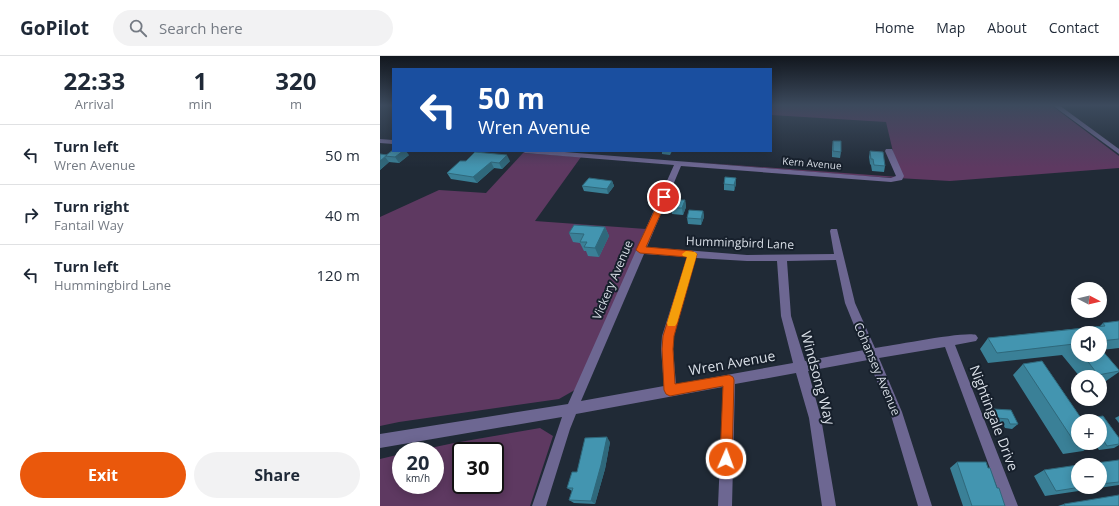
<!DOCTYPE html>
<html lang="en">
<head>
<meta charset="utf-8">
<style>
  :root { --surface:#fff; --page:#f2f2f3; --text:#1f2937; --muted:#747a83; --line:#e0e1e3; --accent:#ea580c }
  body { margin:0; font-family:"Open Sans",sans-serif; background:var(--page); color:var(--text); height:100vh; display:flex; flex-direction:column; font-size:15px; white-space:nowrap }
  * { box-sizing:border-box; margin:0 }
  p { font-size:13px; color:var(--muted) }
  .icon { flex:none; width:22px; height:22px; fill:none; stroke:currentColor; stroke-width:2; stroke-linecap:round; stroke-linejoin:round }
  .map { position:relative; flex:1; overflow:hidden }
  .details { display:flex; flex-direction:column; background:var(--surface); width:380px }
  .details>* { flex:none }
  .hud { position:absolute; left:12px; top:12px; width:380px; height:84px; border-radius:0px; box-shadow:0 2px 10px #0003; background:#1a4fa0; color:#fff; overflow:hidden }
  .needle { width:26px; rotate:97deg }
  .fabs { position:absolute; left:691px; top:226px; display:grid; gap:8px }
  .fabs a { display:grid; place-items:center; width:36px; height:36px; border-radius:50%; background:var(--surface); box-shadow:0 2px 10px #0003; font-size:20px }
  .speed { position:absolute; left:12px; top:386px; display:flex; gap:8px; font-size:20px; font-weight:700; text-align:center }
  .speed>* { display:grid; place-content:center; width:52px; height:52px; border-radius:50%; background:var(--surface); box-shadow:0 2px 10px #0003; line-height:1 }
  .speed small { font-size:10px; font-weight:400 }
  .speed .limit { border:2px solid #111; border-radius:6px; background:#fff; color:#111 }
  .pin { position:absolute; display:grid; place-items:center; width:34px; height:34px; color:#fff; margin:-17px; border:2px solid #fff; border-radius:50%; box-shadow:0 1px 4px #0007 }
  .me { position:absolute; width:44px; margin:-22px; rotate:2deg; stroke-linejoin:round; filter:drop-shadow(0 0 3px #0008) }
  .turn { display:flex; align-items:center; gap:14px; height:84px; padding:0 20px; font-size:18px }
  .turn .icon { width:52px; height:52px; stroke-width:2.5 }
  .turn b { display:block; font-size:28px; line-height:34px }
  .eta { display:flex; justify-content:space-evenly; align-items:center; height:68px; text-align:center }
  .eta b { font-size:24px; font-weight:700; line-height:28px }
  .action { display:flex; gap:8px; margin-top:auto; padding:8px 20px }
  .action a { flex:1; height:46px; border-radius:24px; background:var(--accent); color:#fff; font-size:16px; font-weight:700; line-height:46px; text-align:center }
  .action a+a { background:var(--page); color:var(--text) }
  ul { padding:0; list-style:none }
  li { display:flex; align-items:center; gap:12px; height:60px; padding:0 20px; border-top:1px solid var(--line) }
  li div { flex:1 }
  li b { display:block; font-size:15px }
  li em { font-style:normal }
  header { display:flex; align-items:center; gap:24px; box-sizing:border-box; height:56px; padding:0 20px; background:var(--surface); border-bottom:1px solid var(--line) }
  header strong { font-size:19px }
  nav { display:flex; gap:22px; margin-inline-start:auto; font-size:14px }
  .search { width:280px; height:36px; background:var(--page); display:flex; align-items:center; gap:10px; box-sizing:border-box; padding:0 14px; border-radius:22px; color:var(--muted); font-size:15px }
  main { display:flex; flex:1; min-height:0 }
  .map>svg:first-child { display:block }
  .green { fill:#5e3961; fill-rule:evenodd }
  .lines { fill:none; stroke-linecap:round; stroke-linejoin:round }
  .minor { fill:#6d6792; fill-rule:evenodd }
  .wall { fill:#3a8097; fill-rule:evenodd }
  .shaded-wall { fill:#2f687b }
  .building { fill:#4395b0; stroke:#2f687b }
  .route { fill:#ea580c; stroke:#983908 }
  .slow { fill:#f59e0b }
  .labels { text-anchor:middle; stroke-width:4; stroke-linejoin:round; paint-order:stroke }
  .far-street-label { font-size:10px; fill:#d9dfe7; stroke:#17202c }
  .street-label { font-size:12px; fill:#d9dfe7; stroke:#17202c }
  .near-street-label { font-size:14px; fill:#d9dfe7; stroke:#17202c }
</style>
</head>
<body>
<header>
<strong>GoPilot</strong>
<div class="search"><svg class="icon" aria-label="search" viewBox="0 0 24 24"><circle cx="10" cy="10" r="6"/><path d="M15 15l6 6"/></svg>Search here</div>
<nav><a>Home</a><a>Map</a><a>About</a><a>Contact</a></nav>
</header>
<main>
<section class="details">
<div class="eta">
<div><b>22:33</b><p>Arrival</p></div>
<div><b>1</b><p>min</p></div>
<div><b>320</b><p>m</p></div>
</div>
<ul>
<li><svg class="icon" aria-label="left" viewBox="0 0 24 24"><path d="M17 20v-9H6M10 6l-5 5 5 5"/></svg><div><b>Turn left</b><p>Wren Avenue</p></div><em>50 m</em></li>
<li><svg class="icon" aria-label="right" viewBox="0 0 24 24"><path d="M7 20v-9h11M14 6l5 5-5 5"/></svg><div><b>Turn right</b><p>Fantail Way</p></div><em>40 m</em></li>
<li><svg class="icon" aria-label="left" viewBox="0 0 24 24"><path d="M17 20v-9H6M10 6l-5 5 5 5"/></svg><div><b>Turn left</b><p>Hummingbird Lane</p></div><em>120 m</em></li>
</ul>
<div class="action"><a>Exit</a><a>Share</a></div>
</section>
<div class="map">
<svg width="739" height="450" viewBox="0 0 739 450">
  <rect width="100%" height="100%" fill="#202a36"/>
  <g class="green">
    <polygon points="391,49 671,49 739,100 739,112 570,125 482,120 299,105 519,121 506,66 391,59"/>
    <polygon points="143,97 201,101 155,165 266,173 207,327 179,343 19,366 0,370 0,161 59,134 106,137"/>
    <path d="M160,372L173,380L150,450H0V403L21,398V429H55V395H36L74,387ZM81,395H115V429H81Z"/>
  </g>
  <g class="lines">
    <g class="minor">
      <polygon points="672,49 679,49 739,93 739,98"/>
      <polygon points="0,83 13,84 13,88 0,87"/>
      <path d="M506,93H512L513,95L524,120L522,124L511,126L301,110L267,191L367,199L454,198L450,175L451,173H457L475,247L495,292C512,290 585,275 596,279L598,282L596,285L575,289L638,450H624L565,291L499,302L522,356L552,450H538L510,356L488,304L428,315L441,362L456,450H442L429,362L416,317L355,328L352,450H338L343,331L196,358L190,373L166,450H152L182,361L0,392V378L188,348L294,109L145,97L141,95H172L511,122L516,120L505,95ZM264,198L307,201L282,280L281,293L284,330L201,345ZM316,202L367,205H397L401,260L413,307L296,328L293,293L294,280ZM456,204L465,247L484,294L425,305L411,260L407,205Z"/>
    </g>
  </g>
  <g class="wall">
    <polygon points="453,85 461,96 460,102 452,101 452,91"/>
    <polygon points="282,95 292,95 290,99 282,98"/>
    <polygon points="490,95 505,110 504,116 492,115 491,109 490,108 489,101"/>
    <polygon points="0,98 7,99 29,99 19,107 9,106 0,114"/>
    <polygon points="86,105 130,105 122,113 114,112 97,127 71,123 67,117"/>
    <polygon points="356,122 356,128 354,135 344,134 344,128"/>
    <polygon points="232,125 234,130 228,138 204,135 202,130"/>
    <polygon points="305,144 306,151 303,159 292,158 291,152"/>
    <polygon points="323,155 324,161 321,169 308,168 307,162"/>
    <polygon points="225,171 229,180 219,201 208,200 206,195 204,195 200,187 193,186 189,177"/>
    <path d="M739,265V292L722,294L739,314V316L726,325L720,326V321H700L682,299L608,307L600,293L608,282L720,270L723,267ZM698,277H720V299H698Z"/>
    <polygon points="662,305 703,365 698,365 698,387 720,387 720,365 704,365 709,362 723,360 739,382 739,389 734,392 719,394 715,388 703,395 683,398 633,319 643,308"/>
    <polygon points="613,353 638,368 632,373 625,372 623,368 612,367 608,358"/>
    <polygon points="739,360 739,367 735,362"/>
    <polygon points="230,386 225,413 215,448 194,447 189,444 192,435 187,432 197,416"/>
    <polygon points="739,404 739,429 665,440 654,420 664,414 698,431 720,431 720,409"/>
    <polygon points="577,406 608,412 625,450 583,450 570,412"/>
    <polygon points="684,448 739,450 678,450"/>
  </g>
  <g class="shaded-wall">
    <polygon points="23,95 26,95 29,99 19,107 15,101"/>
    <polygon points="127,99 130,105 122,113 119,107"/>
    <polygon points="5,101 9,106 0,114 0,105"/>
    <polygon points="111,106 114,112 97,127 93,121"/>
    <polygon points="356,122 356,128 354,135 354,129"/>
    <polygon points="232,125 234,130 228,138 227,133"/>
    <polygon points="305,144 306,151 303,159 302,152"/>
    <polygon points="323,155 324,161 321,169 321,163"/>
    <polygon points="225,171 229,180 219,201 215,192"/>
    <polygon points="227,381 230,386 225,413 215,448 211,445"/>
  </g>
  <g class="building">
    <polygon points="453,85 461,85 461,96 453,95"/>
    <polygon points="13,94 13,95 23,95 15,101 5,100"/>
    <polygon points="490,95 503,96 505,110 494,109 493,103 491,103"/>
    <polygon points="95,96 127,99 119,107 111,106 93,121 67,117 80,105 86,105"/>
    <polygon points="0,98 7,99 0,105"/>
    <polygon points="345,121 356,122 354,129 344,128"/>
    <polygon points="209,122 232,125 227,133 202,130"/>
    <polygon points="294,144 305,144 302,152 291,152"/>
    <polygon points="309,154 323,155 321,163 307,162"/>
    <polygon points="194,169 225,171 215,192 204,191 207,186 200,186 204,178 189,177"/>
    <polygon points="739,265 739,283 720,285 720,277 698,277 698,293 694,288 617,297 608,282 725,270 723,267"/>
    <polygon points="720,292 739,314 739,315 718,319 703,299 720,299"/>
    <polygon points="662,305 703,365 698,365 698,387 713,387 697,390 643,308"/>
    <polygon points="613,353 631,354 638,368 630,368 628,363 617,362"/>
    <polygon points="723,360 739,382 739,388 727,390 720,379 720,365 711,365 709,362"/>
    <polygon points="227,381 221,409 211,445 189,444 193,432 187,432 192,416 197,416 205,382"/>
    <polygon points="739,404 739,426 720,428 720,409 700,409"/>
    <polygon points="577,406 606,406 608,412 610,412 617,432 619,432 625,450 592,450"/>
    <polygon points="698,409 698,431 701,431 676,435 664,414"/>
    <polygon points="739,439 739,450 685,450 684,448"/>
  </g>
  <linearGradient id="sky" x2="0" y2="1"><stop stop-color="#12171e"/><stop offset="0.44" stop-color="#3c4a5d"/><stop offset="1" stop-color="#3c4a5d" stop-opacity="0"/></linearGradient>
  <rect width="739" height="112" fill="url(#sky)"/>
  <polygon class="route" points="284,139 288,141 266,191 312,195 317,198 294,280 293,293 295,328 349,319 353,321 354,324 352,403 350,408 346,410 341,408 340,403 343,330 290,340 286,338 284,334 282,293 283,280 307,201 260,197 256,194 281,141"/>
  <polygon class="slow" points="306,195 315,196 317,198 297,267 295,270 288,270 287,267 307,201 303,200 302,198"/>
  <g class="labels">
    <g class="far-street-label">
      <text transform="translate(432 107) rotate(5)" y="4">Kern Avenue</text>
    </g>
    <g class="street-label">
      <text transform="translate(360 187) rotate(2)" y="4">Hummingbird Lane</text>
      <text transform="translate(233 224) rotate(-67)" y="4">Vickery Avenue</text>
      <text transform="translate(497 313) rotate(67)" y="4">Cohansey Avenue</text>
    </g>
    <g class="near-street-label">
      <text transform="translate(352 307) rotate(-10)" y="5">Wren Avenue</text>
      <text transform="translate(438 322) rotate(75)" y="5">Windsong Way</text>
      <text transform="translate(614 362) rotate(69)" y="5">Nightingale Drive</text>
    </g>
  </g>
</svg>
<div class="fabs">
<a><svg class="needle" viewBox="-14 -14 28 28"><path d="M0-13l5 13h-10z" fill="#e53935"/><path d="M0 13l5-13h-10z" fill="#747a83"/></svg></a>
<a><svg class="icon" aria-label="sound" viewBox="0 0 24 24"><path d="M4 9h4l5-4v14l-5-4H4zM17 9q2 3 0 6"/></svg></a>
<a><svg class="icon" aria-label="search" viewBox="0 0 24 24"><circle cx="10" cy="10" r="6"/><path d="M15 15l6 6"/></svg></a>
<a>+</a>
<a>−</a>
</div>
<div class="speed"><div>20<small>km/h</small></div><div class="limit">30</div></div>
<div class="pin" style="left:284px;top:141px;background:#d93025"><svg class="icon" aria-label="arrive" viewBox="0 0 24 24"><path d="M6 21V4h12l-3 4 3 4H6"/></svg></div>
<svg class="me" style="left:346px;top:403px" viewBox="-20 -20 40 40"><circle r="17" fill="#ea580c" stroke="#fff" stroke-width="3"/><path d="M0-11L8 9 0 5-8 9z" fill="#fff"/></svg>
<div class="hud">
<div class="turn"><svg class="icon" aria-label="left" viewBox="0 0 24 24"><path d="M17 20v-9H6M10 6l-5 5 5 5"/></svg><div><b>50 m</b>Wren Avenue</div></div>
</div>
</div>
</main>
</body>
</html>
